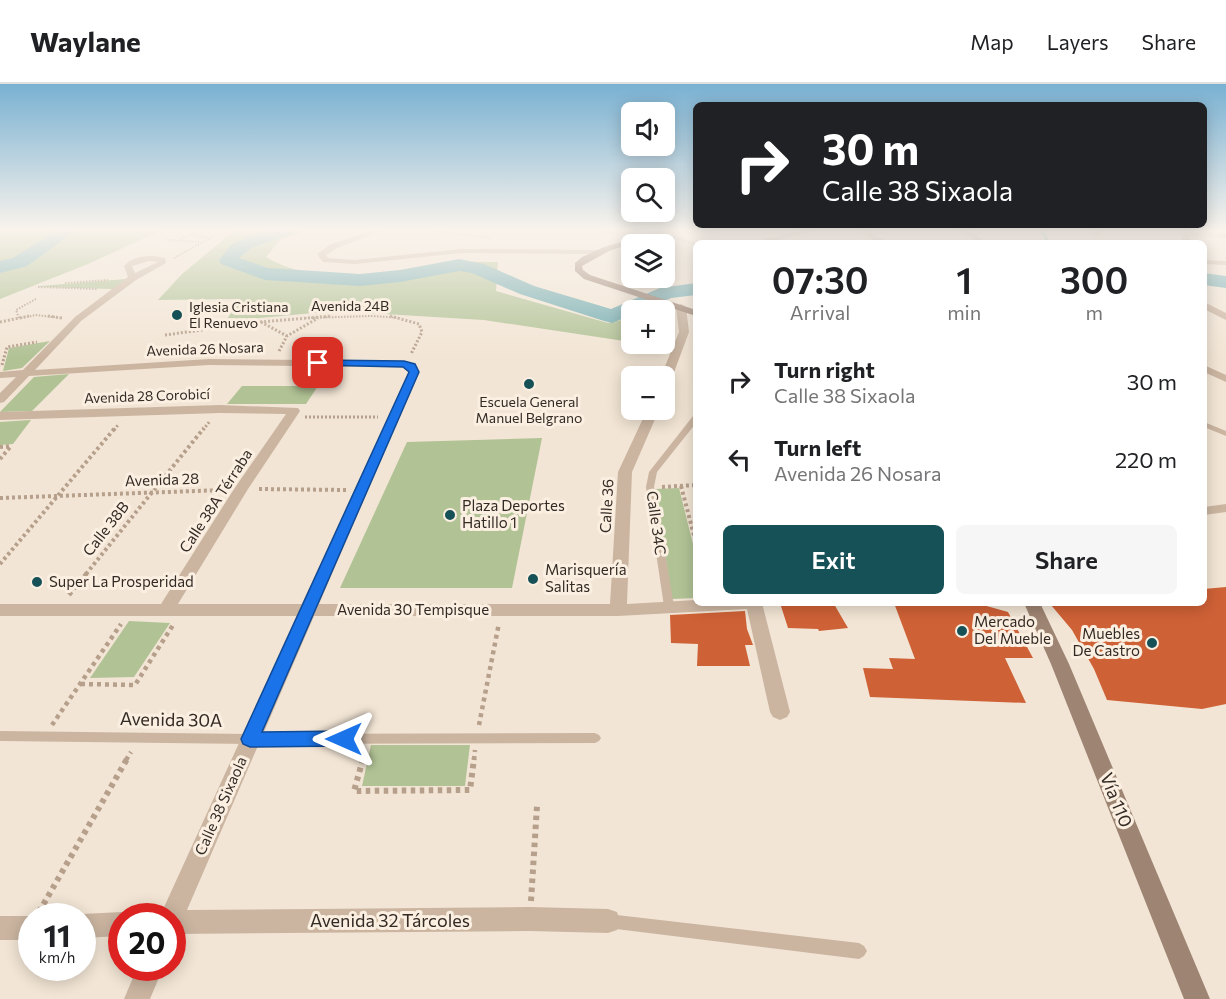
<!DOCTYPE html>
<html lang="en">
<head>
<meta charset="utf-8">
<style>
  :root { --surface:#fff; --page:#f6f6f6; --text:#202124; --muted:#757577; --line:#e0e0e0; --accent:#175158 }
  body { margin:0; font-family:Commissioner,sans-serif; background:var(--page); color:var(--text); height:100vh; display:flex; flex-direction:column; font-size:22px; white-space:nowrap }
  * { box-sizing:border-box; margin:0 }
  p { font-size:20px; color:var(--muted) }
  .icon { flex:none; width:33px; height:33px; fill:none; stroke:currentColor; stroke-width:2; stroke-linecap:round; stroke-linejoin:round }
  .map { position:relative; flex:1; overflow:hidden }
  .drawer { position:absolute; left:693px; top:156px; width:514px; height:366px; display:flex; flex-direction:column; background:var(--surface); border-radius:9px; box-shadow:0 3px 15px #0003 }
  .drawer>* { flex:none }
  .top-card { position:absolute; left:693px; top:18px; width:514px; height:126px; border-radius:9px; box-shadow:0 3px 15px #0003; background:#202124; color:#fff; overflow:hidden }
  .fabs { position:absolute; left:621px; top:18px; display:grid; gap:12px }
  .fabs a { display:grid; place-items:center; width:54px; height:54px; border-radius:9px; background:var(--surface); box-shadow:0 3px 15px #0003; font-size:30px }
  .speed { position:absolute; left:18px; top:819px; display:flex; gap:12px; font-size:30px; font-weight:700; text-align:center }
  .speed>* { display:grid; place-content:center; width:78px; height:78px; border-radius:50%; background:var(--surface); box-shadow:0 3px 15px #0003; line-height:1 }
  .speed small { font-size:15px; font-weight:400 }
  .speed .limit { border:9px solid #d22; background:#fff; color:#111 }
  .pin { position:absolute; display:grid; place-items:center; width:51px; height:51px; color:#fff; margin:-26px; border-radius:12px; box-shadow:0 3px 9px #0006 }
  .me { position:absolute; width:66px; margin:-33px; rotate:270deg; stroke-linejoin:round; filter:drop-shadow(0 0 4px #0008) }
  .turn { display:flex; align-items:center; gap:21px; height:126px; padding:0 30px; font-size:27px }
  .turn .icon { width:78px; height:78px; stroke-width:2.5 }
  .turn b { display:block; font-size:42px; line-height:51px }
  .eta { display:flex; justify-content:space-evenly; align-items:center; height:102px; text-align:center }
  .eta b { font-size:36px; font-weight:600; line-height:42px }
  .action { display:flex; gap:12px; margin-top:auto; padding:12px 30px }
  .action a { flex:1; height:69px; border-radius:9px; background:var(--accent); color:#fff; font-size:24px; font-weight:600; line-height:69px; text-align:center }
  .action a+a { background:var(--page); color:var(--text) }
  ul { padding:0; list-style:none }
  li { display:flex; align-items:center; gap:18px; height:78px; padding:0 30px }
  li div { flex:1 }
  li b { display:block; font-size:22px }
  li em { font-style:normal }
  header { display:flex; align-items:center; gap:36px; box-sizing:border-box; height:84px; padding:0 30px; background:var(--surface); border-bottom:2px solid var(--line) }
  header strong { font-size:28px }
  nav { display:flex; gap:33px; margin-inline-start:auto; font-size:21px }
  .map>svg:first-child { display:block }
  .green { fill:#b1c295 }
  .lines { fill:none; stroke-linecap:round; stroke-linejoin:round }
  .stream { stroke:#72acb1; stroke-width:3 }
  .river { fill:#72acb1; fill-rule:evenodd }
  .building { fill:#cf6136 }
  .path-far4 { stroke:#b69f8b; stroke-width:2; stroke-dasharray:1.5 1.5; stroke-linecap:butt }
  .path-far3 { stroke:#b69f8b; stroke-width:3; stroke-dasharray:2 2; stroke-linecap:butt }
  .path-far2 { stroke:#b69f8b; stroke-width:4; stroke-dasharray:3 3; stroke-linecap:butt }
  .path-far1 { stroke:#b69f8b; stroke-width:4.5; stroke-dasharray:4 4; stroke-linecap:butt }
  .path { stroke:#b69f8b; stroke-width:6; stroke-dasharray:4.5 4.5; stroke-linecap:butt }
  .service { fill:#cbb5a1; fill-rule:evenodd }
  .minor { fill:#cbb5a1; fill-rule:evenodd }
  .tertiary { fill:#cbb5a1; fill-rule:evenodd }
  .secondary { fill:#9e8472; fill-rule:evenodd }
  .route { fill:#1a73e8; stroke:#114b97; stroke-width:1.5 }
  .poi-dot { fill:#175158; stroke:#faefe1; stroke-width:2 }
  .labels { text-anchor:middle; stroke-width:6; stroke-linejoin:round; paint-order:stroke }
  .far-street-label { font-size:14px; fill:#342a24; stroke:#faefe1 }
  .far-poi-label { font-size:14px; fill:#342a24; stroke:#faefe1; text-anchor:start }
  .street-label { font-size:15px; fill:#342a24; stroke:#faefe1 }
  .poi-label { font-size:15px; fill:#342a24; stroke:#faefe1; text-anchor:start }
  .near-street-label { font-size:18px; fill:#342a24; stroke:#faefe1 }
</style>
</head>
<body>
<header>
<strong>Waylane</strong>
<nav><a>Map</a><a>Layers</a><a>Share</a></nav>
</header>
<div class="map">
<svg width="1226" height="915" viewBox="0 0 1226 915">
  <rect width="100%" height="100%" fill="#f2e5d5"/>
  <g class="green">
    <polygon points="0,146 162,146 88,180 0,215"/>
    <path d="M235,146H310L280,156L266,173C320,206 398,186 456,179C470,177 484,178 498,178L496,207L608,239L631,234V258L484,236L335,227L226,237L239,215L158,216L182,190Z"/>
    <polygon points="126,195 113,205 38,203 40,202"/>
    <polygon points="50,257 22,284 3,287 9,264"/>
    <polygon points="69,290 32,327 0,328 34,293"/>
    <polygon points="242,302 318,302 306,320 227,320"/>
    <polygon points="31,336 13,360 0,361 0,338"/>
    <polygon points="542,354 512,504 340,504 407,358"/>
    <polygon points="679,404 696,472 696,514 672,515 655,405"/>
    <polygon points="129,537 170,539 134,593 90,594"/>
    <polygon points="371,661 470,661 465,702 362,702"/>
  </g>
  <g class="lines">
    <polyline class="stream" points="1041,146 1049,159"/>
    <g class="river">
      <polygon points="57,146 77,146 27,182 0,189 0,177 13,174"/>
      <polygon points="266,146 293,146 291,150 251,164 239,174 268,184 360,190 400,186 459,175 484,180 534,202 611,225 660,204 696,199 696,211 671,214 642,226 632,226 632,231 612,239 604,237 520,210 472,189 459,187 400,198 360,202 265,196 221,180 219,176 232,160"/>
      <polygon points="1204,189 1226,192 1226,204 1204,201"/>
    </g>
  </g>
  <g class="building">
    <polygon points="1226,503 1226,620 1202,625 1107,616 1094,585 1072,546 1051,521 1071,519 1204,519 1204,505"/>
    <polygon points="780,519 834,520 848,544 819,547 818,545 788,544"/>
    <polygon points="894,519 983,521 1008,528 1033,574 1005,574 1026,619 870,613 863,584 893,585 889,574 915,575"/>
    <polygon points="745,527 747,545 753,561 745,561 750,582 697,582 698,560 671,559 670,531"/>
  </g>
  <g class="lines">
    <g class="path-far4">
      <polyline points="429,146 491,154"/>
      <polyline points="192,151 209,154"/>
      <polyline points="674,153 696,161"/>
      <polyline points="180,155 204,146"/>
      <polyline points="165,156 201,158"/>
      <polyline points="174,174 214,152"/>
      <polyline points="65,199 108,196"/>
      <polyline points="38,203 97,205"/>
      <polyline points="19,234 16,226 36,215"/>
      <polyline points="21,234 36,231 61,234"/>
      <polyline points="305,234 372,232 401,234"/>
    </g>
    <g class="path-far3">
      <polyline points="48,232 62,234"/>
      <polyline points="390,232 419,240 422,248 411,270"/>
      <polyline points="0,238 29,232"/>
      <polyline points="261,238 287,252"/>
      <polyline points="165,251 260,238 332,232"/>
      <polyline points="279,267 287,252 318,234"/>
      <polyline points="2,281 7,263 37,258"/>
      <polyline points="305,333 378,333"/>
      <polyline points="114,346 118,341"/>
      <polyline points="203,346 210,337"/>
    </g>
    <g class="path-far2">
      <polyline points="0,363 11,362"/>
      <polyline points="0,375 11,362"/>
      <polyline points="681,402 696,459"/>
      <polyline points="662,403 696,401"/>
      <polyline points="259,405 347,406"/>
      <polyline points="0,414 224,406"/>
      <polyline points="0,480 115,344"/>
      <polyline points="86,490 204,344"/>
    </g>
    <g class="path-far1">
      <polyline points="69,511 87,489"/>
      <polyline points="81,600 135,601 173,541"/>
      <polyline points="52,641 121,540"/>
      <polyline points="479,641 499,539"/>
      <polyline points="126,676 131,668"/>
      <polyline points="363,676 365,668"/>
      <polyline points="474,676 475,666"/>
    </g>
    <g class="path">
      <polyline points="363,675 354,707 470,706 474,675"/>
      <polyline points="531,817 537,722"/>
      <polyline points="39,828 127,675"/>
    </g>
    <g class="service">
      <path d="M597,146L622,149L654,147L664,149L662,150C640,148 618,155 597,146Z"/>
      <polygon points="693,332 696,332 696,339 657,388 654,403 674,522 673,524 665,524 664,522 646,403 649,388"/>
      <polygon points="1204,338 1226,347 1226,352 1204,343"/>
      <polygon points="0,647 250,650 595,649 599,651 601,654 599,657 595,659 250,660 0,657"/>
      <polygon points="608,830 859,859 864,862 867,867 864,872 859,875 608,844 603,842 601,837 603,832"/>
    </g>
    <g class="minor">
      <polygon points="373,146 384,146 337,164 326,171 328,174 355,176 461,165 597,166 601,168 597,170 461,169 355,180 323,178 317,170 331,160"/>
      <polygon points="803,146 819,146 765,159 750,159"/>
      <polygon points="858,146 867,146 888,159 878,159"/>
      <polygon points="957,146 967,146 983,155 976,157"/>
      <polygon points="1093,146 1101,146 1101,150 1094,152"/>
      <polygon points="1185,148 1226,150 1226,154 1189,152 1191,159 1183,159 1181,150"/>
      <path d="M154,172L165,174L166,179L136,196L81,237L35,286L209,275L404,277L417,282L419,288L319,520H610L618,388L647,326H659L632,388L627,520L696,516V519H762L790,628L787,633L780,636L773,633L770,628L747,525L618,532H314L187,826L529,823L608,825L617,828L620,837L617,846L608,849L529,847L172,850V832H160L297,532H0V520H161L234,405L286,330L220,329L0,336V328L220,321L298,324L300,327L248,405L178,520H302L409,288L407,284L404,283L209,281L29,292L4,318L0,319V309L16,293L0,294V288L23,286L75,233L128,193L124,182C132,173 142,172 154,172ZM149,177L158,178L135,189L132,182Z"/>
      <polygon points="1204,176 1226,177 1226,181 1204,180"/>
      <polygon points="1204,218 1226,229 1226,236 1204,225"/>
      <polygon points="681,220 686,223 689,248 670,299 664,302 664,292 661,292 679,248 676,223"/>
      <polygon points="1204,281 1226,291 1226,298 1204,288"/>
      <polygon points="122,828 131,832 122,832 122,852 82,854 82,832 75,832 82,830"/>
      <polygon points="0,832 34,832 32,832 32,856 0,856"/>
      <polygon points="137,884 163,884 150,915 124,915"/>
    </g>
    <polygon class="tertiary" points="1226,420 1226,428 1204,431 1204,423"/>
    <g class="secondary">
      <polygon points="660,146 671,146 609,167 582,182 583,186 590,191 696,226 696,232 584,195 575,187 575,179 582,173 604,163"/>
      <polygon points="1024,519 1040,519 1069,580 1210,915 1184,915 1051,580"/>
    </g>
  </g>
  <linearGradient id="sky" x2="0" y2="1"><stop stop-color="#79b1d2"/><stop offset="0.53" stop-color="#f9f3ec"/><stop offset="1" stop-color="#f9f3ec" stop-opacity="0"/></linearGradient>
  <rect width="1226" height="274" fill="url(#sky)"/>
  <polygon class="route" points="318,276 404,277 415,280 419,288 262,648 344,647 351,650 353,655 351,660 344,662 250,663 243,660 241,655 409,288 403,283 315,281 313,279"/>
  <g class="poi-dot">
    <circle cx="177" cy="231" r="6"/>
    <circle cx="529" cy="300" r="6"/>
    <circle cx="450" cy="431" r="6"/>
    <circle cx="533" cy="495" r="6"/>
    <circle cx="37" cy="498" r="6"/>
    <circle cx="962" cy="547" r="6"/>
    <circle cx="1152" cy="559" r="6"/>
  </g>
  <g class="labels">
    <g class="far-street-label">
      <text x="350" y="227">Avenida 24B</text>
      <text transform="translate(205 265) rotate(-2)" y="5">Avenida 26 Nosara</text>
      <text transform="translate(147 312) rotate(-2)" y="5">Avenida 28 Corobicí</text>
    </g>
    <g class="far-poi-label">
      <text x="189" y="228">Iglesia Cristiana<tspan x="189" dy="16">El Renuevo</tspan></text>
      <text x="529" y="323" text-anchor="middle">Escuela General<tspan x="529" dy="16">Manuel Belgrano</tspan></text>
    </g>
    <g class="street-label">
      <text transform="translate(162 396) rotate(-2)" y="5">Avenida 28</text>
      <text transform="translate(216 417) rotate(-57)" y="5">Calle 38A Térraba</text>
      <text transform="translate(607 422) rotate(-87)" y="5">Calle 36</text>
      <text transform="translate(656 439) rotate(82)" y="5">Calle 34C</text>
      <text transform="translate(106 445) rotate(-52)" y="5">Calle 38B</text>
      <text x="413" y="531">Avenida 30 Tempisque</text>
      <text transform="translate(221 722) rotate(-66)" y="5">Calle 38 Sixaola</text>
    </g>
    <g class="poi-label">
      <text x="462" y="427">Plaza Deportes<tspan x="462" dy="17">Hatillo 1</tspan></text>
      <text x="545" y="491">Marisquería<tspan x="545" dy="17">Salitas</tspan></text>
      <text x="49" y="503">Super La Prosperidad</text>
      <text x="974" y="543">Mercado<tspan x="974" dy="17">Del Mueble</tspan></text>
      <text x="1140" y="555" text-anchor="end">Muebles<tspan x="1140" dy="17">De Castro</tspan></text>
    </g>
    <g class="near-street-label">
      <text transform="translate(171 636) rotate(1)" y="6">Avenida 30A</text>
      <text transform="translate(1116 716) rotate(68)" y="6">Vía 110</text>
      <text x="390" y="843">Avenida 32 Tárcoles</text>
    </g>
  </g>
</svg>
<div class="fabs">
<a><svg class="icon" aria-label="sound" viewBox="0 0 24 24"><path d="M4 9h4l5-4v14l-5-4H4zM17 9q2 3 0 6"/></svg></a>
<a><svg class="icon" aria-label="search" viewBox="0 0 24 24"><circle cx="10" cy="10" r="6"/><path d="M15 15l6 6"/></svg></a>
<a><svg class="icon" aria-label="layers" viewBox="0 0 24 24"><path d="M12 4l9 5-9 5-9-5zM3 14l9 5 9-5"/></svg></a>
<a>+</a>
<a>−</a>
</div>
<div class="speed"><div>11<small>km/h</small></div><div class="limit">20</div></div>
<div class="pin" style="left:318px;top:279px;background:#d93025"><svg class="icon" aria-label="arrive" viewBox="0 0 24 24"><path d="M6 21V4h12l-3 4 3 4H6"/></svg></div>
<svg class="me" style="left:344px;top:655px" viewBox="-20 -20 40 40"><path d="M0-17L14 15 0 8-14 15z" fill="#1a73e8" stroke="#fff" stroke-width="4"/></svg>
<div class="top-card">
<div class="turn"><svg class="icon" aria-label="right" viewBox="0 0 24 24"><path d="M7 20v-9h11M14 6l5 5-5 5"/></svg><div><b>30 m</b>Calle 38 Sixaola</div></div>
</div>
<section class="drawer">
<div class="eta">
<div><b>07:30</b><p>Arrival</p></div>
<div><b>1</b><p>min</p></div>
<div><b>300</b><p>m</p></div>
</div>
<ul>
<li><svg class="icon" aria-label="right" viewBox="0 0 24 24"><path d="M7 20v-9h11M14 6l5 5-5 5"/></svg><div><b>Turn right</b><p>Calle 38 Sixaola</p></div><em>30 m</em></li>
<li><svg class="icon" aria-label="left" viewBox="0 0 24 24"><path d="M17 20v-9H6M10 6l-5 5 5 5"/></svg><div><b>Turn left</b><p>Avenida 26 Nosara</p></div><em>220 m</em></li>
</ul>
<div class="action"><a>Exit</a><a>Share</a></div>
</section>
</div>
</body>
</html>
